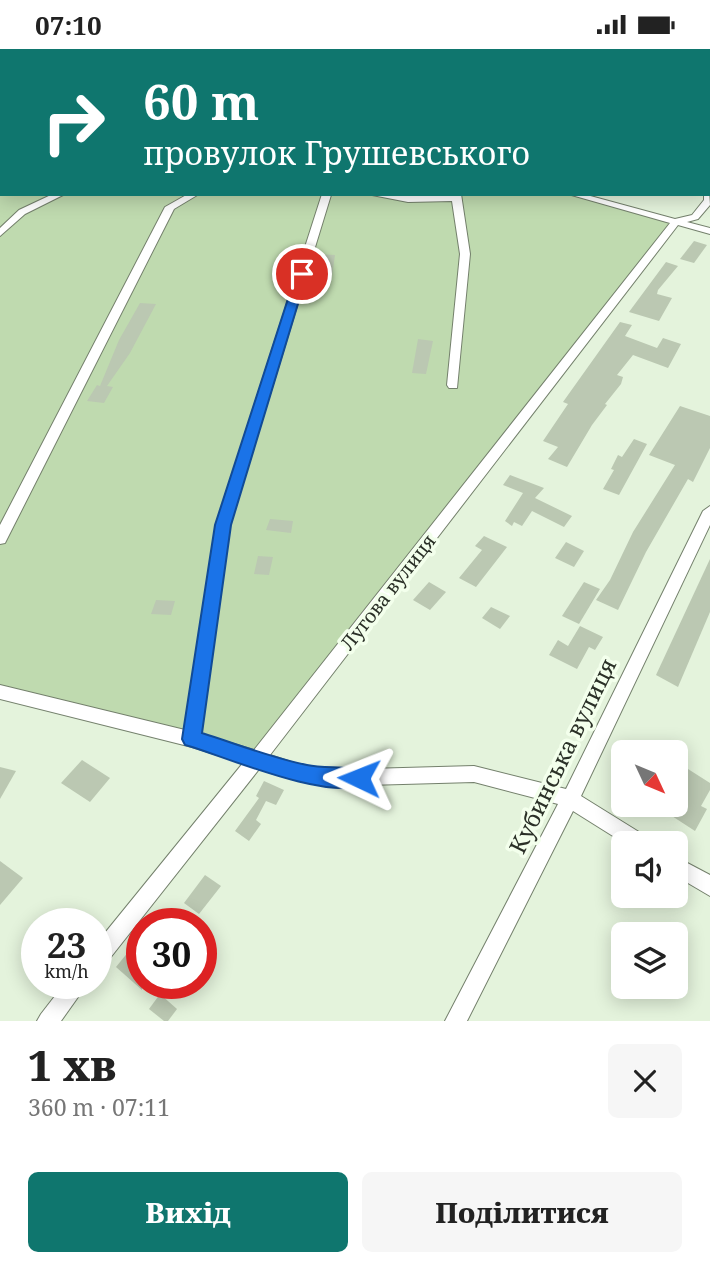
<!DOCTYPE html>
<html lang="uk">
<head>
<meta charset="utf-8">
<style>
  :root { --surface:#fff; --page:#f6f6f6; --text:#222; --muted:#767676; --accent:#0f766e }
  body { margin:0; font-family:"Noto Serif",serif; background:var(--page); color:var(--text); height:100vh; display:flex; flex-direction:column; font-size:26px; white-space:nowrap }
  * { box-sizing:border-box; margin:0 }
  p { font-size:23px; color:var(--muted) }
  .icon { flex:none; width:38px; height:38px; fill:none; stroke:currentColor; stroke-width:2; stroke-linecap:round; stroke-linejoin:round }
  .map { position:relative; height:972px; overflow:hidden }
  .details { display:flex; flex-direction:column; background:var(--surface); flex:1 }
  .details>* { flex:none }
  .top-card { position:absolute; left:0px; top:0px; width:710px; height:147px; box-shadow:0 4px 18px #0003; background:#0f766e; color:#fff; overflow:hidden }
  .needle { width:46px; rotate:134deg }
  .fabs { position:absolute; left:611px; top:691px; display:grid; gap:14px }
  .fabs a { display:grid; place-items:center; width:77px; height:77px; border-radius:10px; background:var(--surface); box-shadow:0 4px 18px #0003; font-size:35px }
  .speed { position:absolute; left:21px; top:859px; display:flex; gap:14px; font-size:35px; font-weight:700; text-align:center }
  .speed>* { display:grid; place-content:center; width:91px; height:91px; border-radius:50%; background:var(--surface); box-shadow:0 4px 18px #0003; line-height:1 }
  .speed small { font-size:18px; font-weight:400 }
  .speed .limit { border:10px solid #d22; background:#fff; color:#111 }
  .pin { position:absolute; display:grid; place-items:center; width:60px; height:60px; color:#fff; margin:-30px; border:4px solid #fff; border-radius:50%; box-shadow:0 2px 7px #0007 }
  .me { position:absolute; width:77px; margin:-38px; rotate:272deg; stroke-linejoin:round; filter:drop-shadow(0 0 5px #0008) }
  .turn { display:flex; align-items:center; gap:24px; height:147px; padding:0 28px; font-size:32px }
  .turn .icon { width:91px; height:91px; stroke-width:2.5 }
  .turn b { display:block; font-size:49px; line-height:60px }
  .round { display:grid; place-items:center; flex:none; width:74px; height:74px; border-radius:10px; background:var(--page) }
  .headline { display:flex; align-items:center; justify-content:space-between; height:119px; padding:0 28px }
  h1 { font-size:42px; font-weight:800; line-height:52px }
  .cta { display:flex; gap:14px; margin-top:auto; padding:14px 28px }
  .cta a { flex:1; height:80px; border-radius:10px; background:var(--accent); color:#fff; font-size:28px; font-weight:800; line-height:80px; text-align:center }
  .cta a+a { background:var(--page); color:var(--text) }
  .status { display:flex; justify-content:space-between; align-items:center; height:49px; padding:0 35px; background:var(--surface); direction:ltr }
  .status svg { height:19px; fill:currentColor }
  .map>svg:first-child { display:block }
  .green { fill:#bfdaaf }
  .building { fill:#bbc8b2 }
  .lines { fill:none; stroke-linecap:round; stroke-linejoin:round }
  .street-casing { stroke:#74806c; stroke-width:2 }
  .street { fill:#fff; fill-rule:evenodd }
  .route { fill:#1a73e8; stroke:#114b97; stroke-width:2 }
  .labels { text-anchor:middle; stroke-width:7; stroke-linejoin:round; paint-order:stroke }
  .street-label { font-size:19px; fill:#2a3027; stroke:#f3ffec }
  .near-street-label { font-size:23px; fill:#2a3027; stroke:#f3ffec }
</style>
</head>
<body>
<div class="status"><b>07:10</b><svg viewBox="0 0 49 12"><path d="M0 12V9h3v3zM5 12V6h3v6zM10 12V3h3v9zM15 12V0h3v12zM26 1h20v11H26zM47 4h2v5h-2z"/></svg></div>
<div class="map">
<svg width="710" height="972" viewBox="0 0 710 972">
  <rect width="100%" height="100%" fill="#e4f3dc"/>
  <g class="green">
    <polygon points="139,0 710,0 710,26 709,2"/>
    <polygon points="0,32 2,145 572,145 676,173 258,709 0,643"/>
  </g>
  <g class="building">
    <polygon points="694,192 707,196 694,214 680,210"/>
    <polygon points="316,205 335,206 332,227 310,226"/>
    <polygon points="666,213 678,217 658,241 657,245 672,249 659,272 629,263"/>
    <polygon points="140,254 156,255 130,304 107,337 113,338 104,354 87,352 97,336 100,337 119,291"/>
    <polygon points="620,273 632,276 625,287 657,299 663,289 681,295 668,319 633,306 617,326 623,328 621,335 605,355 607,356 592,376 567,418 548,410 558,398 543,392 568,355 563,353"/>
    <polygon points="418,290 433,292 426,325 412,324"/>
    <polygon points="680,357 710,367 710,399 693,433 688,430 646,503 618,561 596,551 610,531 633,483 675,416 649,406"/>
    <polygon points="634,390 647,395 619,446 603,440 614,421 611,420 618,406 622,408"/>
    <polygon points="510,426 544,439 535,449 572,467 564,478 532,462 522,477 514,473 512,477 505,472 523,444 503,436"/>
    <polygon points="270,470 293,472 291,484 266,481"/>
    <polygon points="484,487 507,498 476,538 459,529 482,501 475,497"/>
    <polygon points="566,493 584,502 574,518 555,509"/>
    <polygon points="258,507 273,508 269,526 254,525"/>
    <polygon points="710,510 710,563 678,638 656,626"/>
    <polygon points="429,533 446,543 430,561 413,551"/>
    <polygon points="584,533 600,540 579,575 562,567"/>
    <polygon points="156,551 175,552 171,566 151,565"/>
    <polygon points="491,558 510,567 500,580 482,569"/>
    <polygon points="580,577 603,588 595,601 589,598 577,620 549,606 558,591 568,597"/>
    <polygon points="82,711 110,729 90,753 61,734"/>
    <polygon points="0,718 16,722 0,750"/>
    <polygon points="688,720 710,734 710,741 701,757 707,760 695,782 655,756 676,756 676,742"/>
    <polygon points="264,732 284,741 276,756 266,752 256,771 261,775 249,792 235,782 259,749 256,747"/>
    <polygon points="0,812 23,829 0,856"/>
    <polygon points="205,826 221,837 199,865 184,854"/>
    <polygon points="142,886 142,941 116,918"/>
    <polygon points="160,945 177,960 168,972 164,972 149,960"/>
  </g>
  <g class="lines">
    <defs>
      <g id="street">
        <rect x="0" y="58" width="2" height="4"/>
        <polygon points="709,142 710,156 698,170 687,173 710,179 710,185 678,176 270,706 304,717 332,721 474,717 566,740 703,462 710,457 710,476 581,747 647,788 649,794 624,794 573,762 467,972 445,972 558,755 474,733 332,737 304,733 260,719 103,918 96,921 96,895 243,714 192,698 0,650 0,636 185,681 216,476 322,145 331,146 230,476 201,685 254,701 670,174 568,145 583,145 675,170 692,166 704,151 704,145 709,145"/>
        <polygon points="53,145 65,145 25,165 0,187 0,179 19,161"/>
        <polygon points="188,145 199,145 174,160 7,490 5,494 0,495 0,476 165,158"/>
        <polygon points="367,145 408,147 461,145 470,205 457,339 449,339 447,336 460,205 452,152 408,153"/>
        <polygon points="676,808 710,826 710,847 676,827"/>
        <polygon points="65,934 88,934 61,972 37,972 41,965"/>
      </g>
    </defs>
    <use href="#street" class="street-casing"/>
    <use href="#street" class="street"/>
  </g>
  <path class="route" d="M302,222L307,225L231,476L202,684C237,695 272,709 307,716C325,720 348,716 366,722L369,729L366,736C327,751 233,711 192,698L185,696L182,690L215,476L296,225Z"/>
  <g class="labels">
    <g class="street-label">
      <text transform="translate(388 543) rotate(-52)" y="7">Лугова вулиця</text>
    </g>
    <g class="near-street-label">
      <text transform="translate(563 707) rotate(-64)" y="8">Кубинська вулиця</text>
    </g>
  </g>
</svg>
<div class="fabs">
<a><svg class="needle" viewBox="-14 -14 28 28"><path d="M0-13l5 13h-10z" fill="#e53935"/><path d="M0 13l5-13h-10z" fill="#767676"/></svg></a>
<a><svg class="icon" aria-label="sound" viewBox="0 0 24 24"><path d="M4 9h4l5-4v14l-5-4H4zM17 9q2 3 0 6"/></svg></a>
<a><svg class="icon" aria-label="layers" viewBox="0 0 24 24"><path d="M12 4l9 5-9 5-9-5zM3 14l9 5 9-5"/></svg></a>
</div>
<div class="speed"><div>23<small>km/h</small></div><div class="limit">30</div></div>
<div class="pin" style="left:302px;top:225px;background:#d93025"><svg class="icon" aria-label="arrive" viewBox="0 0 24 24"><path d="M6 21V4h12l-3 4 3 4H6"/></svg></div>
<svg class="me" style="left:359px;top:729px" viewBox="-20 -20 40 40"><path d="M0-17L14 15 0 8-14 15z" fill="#1a73e8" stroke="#fff" stroke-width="4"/></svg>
<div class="top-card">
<div class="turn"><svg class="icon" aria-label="right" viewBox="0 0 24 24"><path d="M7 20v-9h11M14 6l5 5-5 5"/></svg><div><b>60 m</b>провулок Грушевського</div></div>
</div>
</div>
<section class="details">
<div class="headline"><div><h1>1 хв</h1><p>360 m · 07:11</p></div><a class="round"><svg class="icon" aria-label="close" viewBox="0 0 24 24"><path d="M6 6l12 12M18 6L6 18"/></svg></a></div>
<div class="cta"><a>Вихід</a><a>Поділитися</a></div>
</section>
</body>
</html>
